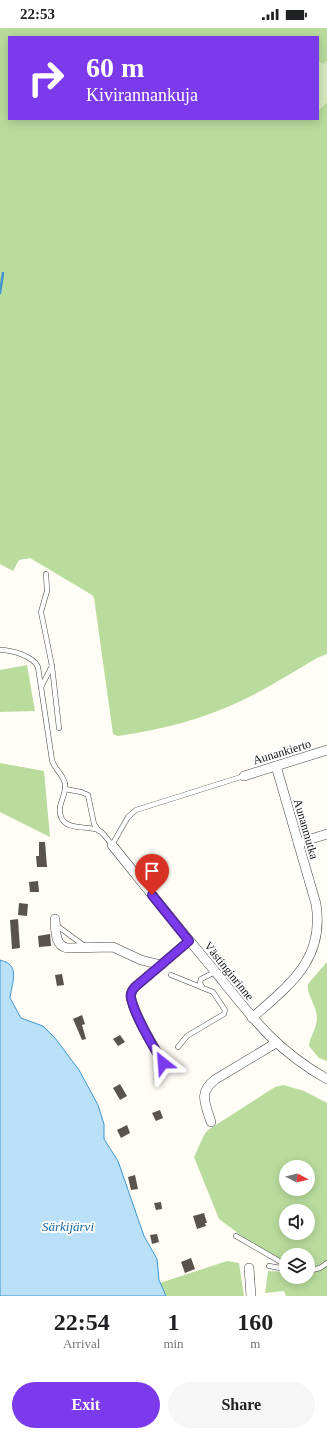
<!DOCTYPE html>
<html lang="en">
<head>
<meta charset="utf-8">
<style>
  :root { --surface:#fff; --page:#f6f6f6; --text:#202124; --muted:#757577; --accent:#7c3aed }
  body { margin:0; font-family:"Times New Roman",serif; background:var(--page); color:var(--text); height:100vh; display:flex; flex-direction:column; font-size:15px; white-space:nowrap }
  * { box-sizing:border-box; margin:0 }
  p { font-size:13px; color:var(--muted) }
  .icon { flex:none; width:22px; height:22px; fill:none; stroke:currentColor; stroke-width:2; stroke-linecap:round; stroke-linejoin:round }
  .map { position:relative; height:1268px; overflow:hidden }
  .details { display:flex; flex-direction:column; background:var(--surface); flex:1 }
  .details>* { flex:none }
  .hud { position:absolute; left:8px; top:8px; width:311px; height:84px; border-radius:0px; box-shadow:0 2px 10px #0003; background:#7c3aed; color:#fff; overflow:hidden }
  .needle { width:26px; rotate:97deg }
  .controls { position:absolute; left:279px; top:1132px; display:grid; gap:8px }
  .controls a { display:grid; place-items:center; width:36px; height:36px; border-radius:50%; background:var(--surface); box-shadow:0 2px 10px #0003; font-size:20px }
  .pin { position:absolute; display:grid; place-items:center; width:34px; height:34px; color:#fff; margin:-41px -17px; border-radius:50% 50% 50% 0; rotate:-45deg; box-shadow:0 0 4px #0007 }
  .pin .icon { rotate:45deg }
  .me { position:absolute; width:44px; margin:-22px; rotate:332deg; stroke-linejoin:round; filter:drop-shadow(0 0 3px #0008) }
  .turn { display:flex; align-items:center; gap:14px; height:84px; padding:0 12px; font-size:18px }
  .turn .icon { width:52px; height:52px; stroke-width:2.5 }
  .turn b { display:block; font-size:28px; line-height:34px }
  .eta { display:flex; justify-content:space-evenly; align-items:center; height:68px; text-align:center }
  .eta b { font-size:24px; font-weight:700; line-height:28px }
  .action { display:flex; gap:8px; margin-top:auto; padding:8px 12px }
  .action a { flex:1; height:46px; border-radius:24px; background:var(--accent); color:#fff; font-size:16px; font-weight:700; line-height:46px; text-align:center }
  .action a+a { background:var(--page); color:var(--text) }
  .status { display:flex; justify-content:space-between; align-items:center; height:28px; padding:0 20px; background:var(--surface); direction:ltr }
  .status svg { height:11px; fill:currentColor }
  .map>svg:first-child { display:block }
  .green { fill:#d5ebbd }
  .forest { fill:#b9dc9c; fill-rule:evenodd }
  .water { fill:#b9e0f7; stroke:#3f96cf }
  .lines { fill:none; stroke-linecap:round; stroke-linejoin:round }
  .stream { stroke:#3f96cf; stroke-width:2.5 }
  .building { fill:#5a524d }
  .lane-casing { stroke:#444; stroke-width:5.5 }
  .street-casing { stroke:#444; stroke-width:10 }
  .lane { stroke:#fff; stroke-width:4.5 }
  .street { stroke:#fff; stroke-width:9 }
  .route-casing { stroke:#51269a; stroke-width:10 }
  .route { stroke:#7c3aed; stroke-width:7 }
  .labels { text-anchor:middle; stroke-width:4; stroke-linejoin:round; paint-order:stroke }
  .street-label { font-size:12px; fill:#111; stroke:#fff }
  .water-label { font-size:13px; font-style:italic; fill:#1768a6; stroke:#fff }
</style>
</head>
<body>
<div class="status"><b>22:53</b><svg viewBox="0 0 49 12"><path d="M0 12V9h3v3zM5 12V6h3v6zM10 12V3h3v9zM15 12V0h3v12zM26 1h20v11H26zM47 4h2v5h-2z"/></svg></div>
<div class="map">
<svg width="327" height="1268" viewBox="0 0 327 1268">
  <rect width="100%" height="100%" fill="#fffdf5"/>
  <polygon class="green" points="327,33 327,74 318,83 318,34 324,36"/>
  <g class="forest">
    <path d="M0,0H327V33L324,36L318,34V9H9V91H318V83L327,74V626L317,630C293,644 268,660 243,672C204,691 160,702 118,708L113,706L94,570L92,567L30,530L19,532L13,543L0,536Z"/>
    <polygon points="27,637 35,683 0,684 0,642"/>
    <polygon points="0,735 44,743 50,809 0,784"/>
    <path d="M327,934V1033L319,1030L309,1018C310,1008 317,1000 317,990C317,978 306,966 308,956Z"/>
    <path d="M284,1057L304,1063L327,1075V1232C322,1236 315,1240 308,1240V1227H286V1235L254,1217L219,1191L194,1129L204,1107L208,1102L275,1059ZM286,1139H308V1161H286ZM286,1183H308V1205H286Z"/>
    <polygon points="227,1233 239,1235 244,1268 166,1268 160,1255"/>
    <polygon points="327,1238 327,1268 286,1268 284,1263 265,1265 268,1243 286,1244 286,1249 308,1249 308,1245"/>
  </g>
  <path class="water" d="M0,932C3,933 7,934 9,936C18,943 11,960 10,970L21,990L43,998L55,1010L79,1042L98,1077L104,1096V1111L118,1133L144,1208L157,1231L159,1252L166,1268H0Z"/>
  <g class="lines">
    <polyline class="stream" points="0,265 3,245"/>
  </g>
  <g class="building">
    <polygon points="39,814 45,814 47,839 37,839 36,828 39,828"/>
    <polygon points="38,853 39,864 30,864 29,854"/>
    <polygon points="19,875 28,876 27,888 18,887"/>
    <polygon points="18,891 20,920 12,921 10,892"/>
    <polygon points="50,906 51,918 39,919 38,908"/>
    <polygon points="62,946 64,957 57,958 55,947"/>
    <polygon points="82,987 85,996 82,997 86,1011 82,1012 73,991"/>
    <polygon points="120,1007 125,1014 118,1018 113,1011"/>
    <polygon points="120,1056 127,1068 120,1072 113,1060"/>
    <polygon points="160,1082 163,1090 156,1093 152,1085"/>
    <polygon points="127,1097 130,1105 121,1110 117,1102"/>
    <polygon points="135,1147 138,1161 131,1162 128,1149"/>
    <polygon points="161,1174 162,1181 156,1182 154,1175"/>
    <polygon points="204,1185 207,1195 205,1195 206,1198 197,1201 193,1188"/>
    <polygon points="157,1206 159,1214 152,1216 150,1207"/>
    <polygon points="191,1230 195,1241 185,1245 181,1234"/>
  </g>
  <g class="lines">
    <defs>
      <g id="lane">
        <polyline points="46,546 47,563 41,584 52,638 59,700"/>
        <path d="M0,622C12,622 33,628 38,639L52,732C54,741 64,747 65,756C67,768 55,778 62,791C69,803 90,797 100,803C105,807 108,812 112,817L128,789L136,782L244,748"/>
        <polyline points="41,659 52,638"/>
        <polyline points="65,761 81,764 88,767 94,796 99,803"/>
        <polyline points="56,897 86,919"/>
        <polyline points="171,947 213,964 225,982 224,986 187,1008 178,1019"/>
        <polyline points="202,959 200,955 201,951 215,944"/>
        <polyline points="236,1208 286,1237"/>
        <polyline points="269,1238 286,1241"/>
        <polyline points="308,1243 320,1240 327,1235"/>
      </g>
      <g id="street">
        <polyline points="244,748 327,722"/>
        <polyline points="298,815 327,806"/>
        <path d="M112,817C146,859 179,901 214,942C251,988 274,1021 327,1051"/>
        <path d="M55,891C56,902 54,917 67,920L113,919L141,932L161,937"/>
        <path d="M252,990C289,957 325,932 316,876L276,738"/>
        <path d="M163,1035C153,1017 135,989 131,970C130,965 132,962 135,959L189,913"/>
        <path d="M211,1094C205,1075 198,1064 216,1051L276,1015"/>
        <polyline points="249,1240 251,1268"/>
      </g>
    </defs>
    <use href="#lane" class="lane-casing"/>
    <use href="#street" class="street-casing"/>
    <use href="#lane" class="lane"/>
    <use href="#street" class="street"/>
  </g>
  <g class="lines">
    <defs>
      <path id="route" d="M152,867L189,913L135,959C132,962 130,965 131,970C135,989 153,1018 163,1035"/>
    </defs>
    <use href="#route" class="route-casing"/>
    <use href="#route" class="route"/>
  </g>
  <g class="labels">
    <g class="street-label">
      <text transform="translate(282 724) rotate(-17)" y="4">Aunankierto</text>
      <text transform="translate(306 801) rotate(74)" y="4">Aunanmutka</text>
      <text transform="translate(229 943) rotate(51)" y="4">Västinginrinne</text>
    </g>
    <g class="water-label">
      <text x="68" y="1203">Särkijärvi</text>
    </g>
  </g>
</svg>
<div class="controls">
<a><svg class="needle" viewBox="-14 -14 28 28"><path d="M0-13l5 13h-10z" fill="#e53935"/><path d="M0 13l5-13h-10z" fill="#757577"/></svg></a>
<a><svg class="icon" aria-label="sound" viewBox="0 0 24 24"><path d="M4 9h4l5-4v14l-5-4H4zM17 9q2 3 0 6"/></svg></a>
<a><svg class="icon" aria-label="layers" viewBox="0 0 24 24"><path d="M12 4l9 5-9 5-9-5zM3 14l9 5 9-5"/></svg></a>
</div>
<div class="pin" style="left:152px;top:867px;background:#d93025"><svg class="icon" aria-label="arrive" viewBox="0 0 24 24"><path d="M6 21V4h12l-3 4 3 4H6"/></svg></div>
<svg class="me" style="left:163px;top:1035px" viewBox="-20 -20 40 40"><path d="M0-17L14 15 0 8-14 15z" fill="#7c3aed" stroke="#fff" stroke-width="4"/></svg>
<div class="hud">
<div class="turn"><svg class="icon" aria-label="right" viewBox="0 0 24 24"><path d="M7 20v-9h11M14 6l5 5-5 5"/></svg><div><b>60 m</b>Kivirannankuja</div></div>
</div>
</div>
<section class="details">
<div class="eta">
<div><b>22:54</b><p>Arrival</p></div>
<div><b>1</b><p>min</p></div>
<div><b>160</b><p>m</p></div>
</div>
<div class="action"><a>Exit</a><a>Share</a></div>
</section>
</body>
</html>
